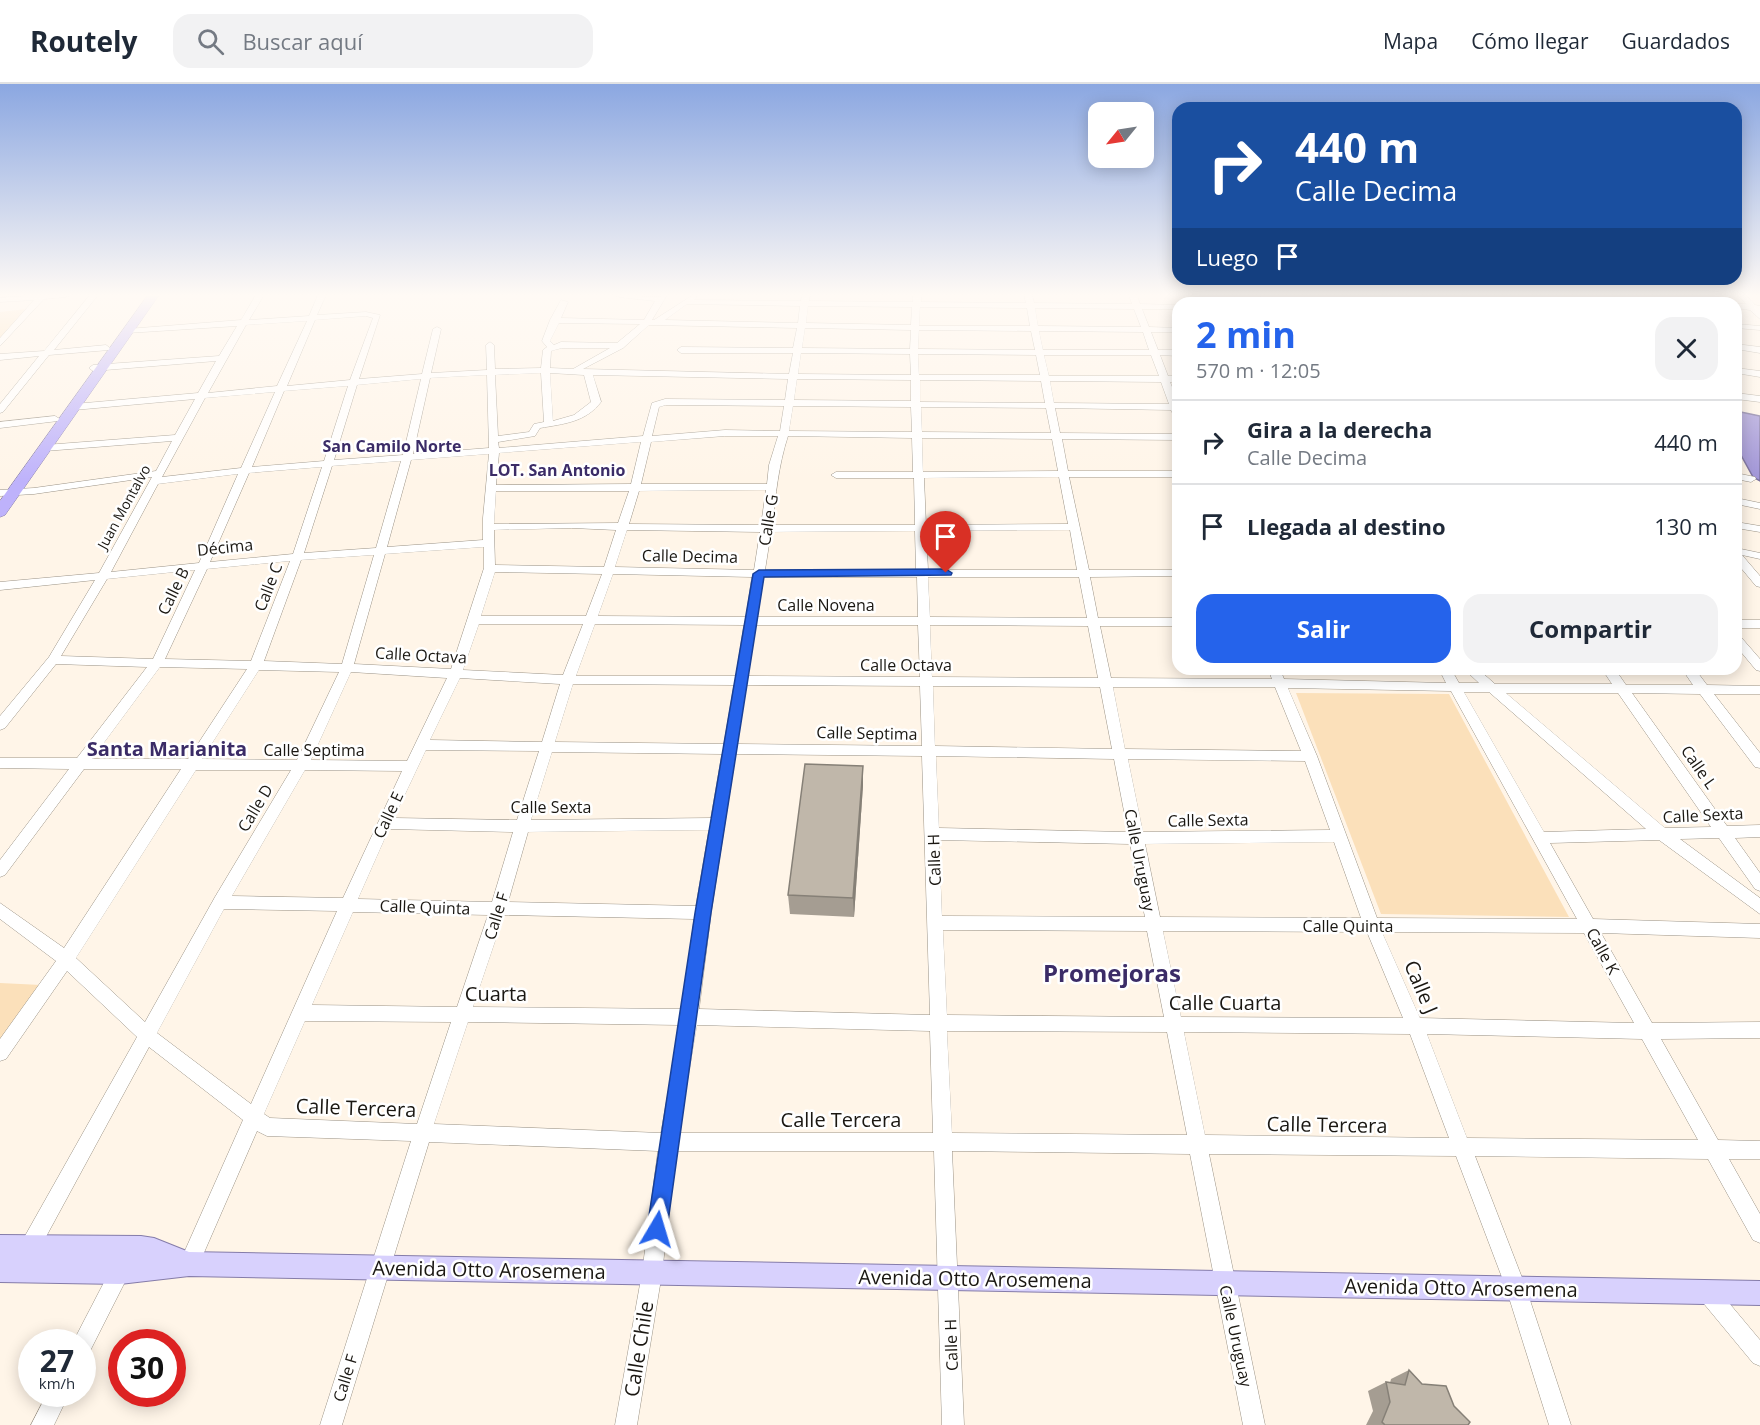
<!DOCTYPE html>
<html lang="es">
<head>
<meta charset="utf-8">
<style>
  :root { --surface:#fff; --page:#f2f2f3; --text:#1f2937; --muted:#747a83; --line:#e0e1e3; --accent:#2563eb }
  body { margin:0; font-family:"Open Sans",sans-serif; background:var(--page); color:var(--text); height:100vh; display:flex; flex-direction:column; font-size:22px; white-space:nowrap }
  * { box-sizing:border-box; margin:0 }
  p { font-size:20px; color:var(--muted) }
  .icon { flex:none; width:33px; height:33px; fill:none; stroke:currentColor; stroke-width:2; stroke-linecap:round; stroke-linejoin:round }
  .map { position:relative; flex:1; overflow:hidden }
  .sheet { position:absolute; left:1172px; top:213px; width:570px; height:378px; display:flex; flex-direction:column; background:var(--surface); border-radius:18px; box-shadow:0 3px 15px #0003 }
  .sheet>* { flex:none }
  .guide { position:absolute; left:1172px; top:18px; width:570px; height:183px; border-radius:18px; box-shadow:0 3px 15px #0003; background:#1a4fa0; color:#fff; overflow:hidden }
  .needle { width:39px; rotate:240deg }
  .tools { position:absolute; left:1088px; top:18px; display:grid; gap:12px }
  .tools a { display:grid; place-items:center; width:66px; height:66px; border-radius:12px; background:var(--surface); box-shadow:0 3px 15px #0003; font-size:30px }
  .speed { position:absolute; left:18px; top:1245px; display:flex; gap:12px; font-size:30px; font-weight:700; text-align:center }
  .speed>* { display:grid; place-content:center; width:78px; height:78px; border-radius:50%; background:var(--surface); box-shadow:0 3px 15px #0003; line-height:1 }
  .speed small { font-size:15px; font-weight:400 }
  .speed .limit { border:9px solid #d22; background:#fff; color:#111 }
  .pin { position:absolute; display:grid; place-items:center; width:51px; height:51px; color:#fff; margin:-62px -26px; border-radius:50% 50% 50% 0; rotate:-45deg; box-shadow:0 0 6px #0007 }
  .pin .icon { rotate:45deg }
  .me { position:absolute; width:66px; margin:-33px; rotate:7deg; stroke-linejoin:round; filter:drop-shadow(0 0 4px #0008) }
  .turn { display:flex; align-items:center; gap:21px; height:126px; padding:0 24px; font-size:27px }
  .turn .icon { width:78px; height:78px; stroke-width:2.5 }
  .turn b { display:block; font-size:42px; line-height:51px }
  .then { display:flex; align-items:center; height:57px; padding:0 24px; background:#0003; gap:12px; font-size:22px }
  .round { display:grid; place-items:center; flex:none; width:63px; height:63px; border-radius:18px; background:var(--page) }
  .headline { display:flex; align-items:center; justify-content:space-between; height:102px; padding:0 24px }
  h1 { font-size:36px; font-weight:700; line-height:45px; color:var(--accent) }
  .button { display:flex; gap:12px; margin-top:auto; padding:12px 24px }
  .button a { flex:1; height:69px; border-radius:18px; background:var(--accent); color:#fff; font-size:24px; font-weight:700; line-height:69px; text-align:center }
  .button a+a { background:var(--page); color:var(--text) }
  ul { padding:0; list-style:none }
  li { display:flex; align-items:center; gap:18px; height:84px; padding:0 24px; border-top:2px solid var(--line) }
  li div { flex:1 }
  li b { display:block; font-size:22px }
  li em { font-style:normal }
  header { display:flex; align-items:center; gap:36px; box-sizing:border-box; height:84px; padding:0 30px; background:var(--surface); border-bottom:2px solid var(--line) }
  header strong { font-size:28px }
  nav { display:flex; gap:33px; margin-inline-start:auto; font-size:21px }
  .search { width:420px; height:54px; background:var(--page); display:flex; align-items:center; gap:15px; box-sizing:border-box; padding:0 21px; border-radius:18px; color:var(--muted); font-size:22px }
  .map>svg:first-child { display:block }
  .green { fill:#fbe0ba }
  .water { fill:#a094d7; stroke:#786e9c; stroke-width:1.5 }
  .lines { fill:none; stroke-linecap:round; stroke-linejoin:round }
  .minor-casing { stroke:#9b9386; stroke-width:1 }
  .major-casing { stroke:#857ca9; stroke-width:2 }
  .highway-casing { stroke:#857ca9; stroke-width:1 }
  .minor { fill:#fff; fill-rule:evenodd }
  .major { fill:#d8d1fd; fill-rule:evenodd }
  .highway { fill:#beb2fb; fill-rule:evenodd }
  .wall { fill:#a59d92 }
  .shaded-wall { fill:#868077 }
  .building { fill:#c0b7aa; stroke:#868077; stroke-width:1.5 }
  .route { fill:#2563eb; stroke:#184099; stroke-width:1.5 }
  .labels { text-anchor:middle; stroke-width:5; stroke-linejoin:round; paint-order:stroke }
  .far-street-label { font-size:14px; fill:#1a1712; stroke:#fff }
  .far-quarter-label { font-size:16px; font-weight:bold; fill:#3b2c67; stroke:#fff }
  .street-label { font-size:16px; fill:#1a1712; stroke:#fff }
  .quarter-label { font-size:20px; font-weight:bold; fill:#3b2c67; stroke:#fff }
  .near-street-label { font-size:20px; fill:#1a1712; stroke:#fff }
  .near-quarter-label { font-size:24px; font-weight:bold; fill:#3b2c67; stroke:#fff }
</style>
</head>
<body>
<header>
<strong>Routely</strong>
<div class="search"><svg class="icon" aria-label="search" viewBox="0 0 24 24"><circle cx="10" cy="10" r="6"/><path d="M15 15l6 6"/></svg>Buscar aquí</div>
<nav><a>Mapa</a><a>Cómo llegar</a><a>Guardados</a></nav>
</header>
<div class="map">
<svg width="1760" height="1341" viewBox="0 0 1760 1341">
  <rect width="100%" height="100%" fill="#fff5e8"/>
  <g class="green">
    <polygon points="27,225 0,255 0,228"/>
    <polygon points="1296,609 1449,610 1569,833 1381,830"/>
    <polygon points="0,899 41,901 0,960"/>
  </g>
  <polygon class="water" points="1736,327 1760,332 1760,397 1753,393 1736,362"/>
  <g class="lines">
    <defs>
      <g id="minor">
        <polygon points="39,211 70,211 66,213 44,215 0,262 0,254 34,216 0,218 0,214"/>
        <polygon points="90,211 98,211 54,266 106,261 110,264 109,266 49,271 3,328 0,329 0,320 39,272 0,276 0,270 44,267"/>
        <path d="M256,211H264L249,236L309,232L318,211H326L317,231L366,228L380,231L359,295L422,290L433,245L437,243L441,245L431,289L487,286L486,261L490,258L494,261L495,285L541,284L543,266L547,263L542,257L550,236L561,216L568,218L561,234L644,236L655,217L619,213L615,211L658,213L667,211L652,236H654L693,211L697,213L694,216L801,217L802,211H810L809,217L913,218V211H921V218L1026,219L1024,211H1032L1034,219L1132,220L1129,211H1137L1140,220L1178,221V225H1142L1149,243L1178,244V248H1151L1158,266H1178V272L1160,271L1168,292H1178V298H1170L1178,318V335L1175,334L1171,326L1055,324L1060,349L1178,350V356L1062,355L1068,387H1178V393H1069L1089,486H1178V492L1090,493L1098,534H1178V542H1100L1111,594L1272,595L1268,585H1280L1284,595L1446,599L1439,585H1451L1459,599H1479L1464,585H1478L1495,600H1612L1602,585H1615L1626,601H1693L1682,585H1695L1707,601L1760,602V610H1714L1760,669V684L1755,683L1700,610L1632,609L1727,742L1760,741V753L1735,754L1760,789V807L1755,805L1719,754L1680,755L1760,814V830L1659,756L1550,759L1593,835L1760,840V854L1601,849L1652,939L1760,938V954L1661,955L1718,1056L1760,1057V1075H1729L1760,1130V1159L1753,1156L1708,1075L1475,1072L1526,1204L1571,1341H1549L1506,1204L1456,1072L1209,1070L1265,1341H1243L1190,1070L952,1067L964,1341H942L934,1067H676L662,1189L637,1341H615L642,1189L658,1067L429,1058L342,1341H320L411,1057L267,1052L257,1047L196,1187L189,1190L182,1187L179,1180L243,1036L149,963L35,1173L28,1176L21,1173L18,1166L21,1159L137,953L67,887L6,975L0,977V955L56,877L0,835V819L64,864L181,685H84L5,791L0,793V776L69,685L0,684V674H77L147,583L56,580L5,644L0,646V632L49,573L95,496L0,506V498L99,489L152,393L34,410L0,412V406L34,404L156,387L172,357L45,367L40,364L45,361L175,351L195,315L74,326L69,323L74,320L198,309L216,277L93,287L89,284L93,281L219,272L237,242L127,249L123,247L127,245L241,236ZM687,220L800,222L798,239L665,236ZM808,222L912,223L911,241L806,239ZM920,223L1027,224L1030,242H919ZM1035,224L1134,225L1141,243L1038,242ZM366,232L373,234L350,296L287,302L315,236ZM307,237L277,302L208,309L246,241ZM559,239L640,240L617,259L561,258L554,261L550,257ZM649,241L797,244L793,264L681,263L677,266L681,269H793L789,290L583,285L623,264ZM805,244L911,246L910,265L802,264ZM919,246L1031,247L1035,266L918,265ZM1039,247L1143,248L1149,266H1043ZM562,264H610L573,285L550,284L551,267ZM801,269L910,270L911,291L798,290ZM918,270L1036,271L1040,291H919ZM1044,271H1151L1159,292H1049ZM541,289L544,338L534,340L529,348L498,352L495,291ZM550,289L584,291L591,318L574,331L553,337ZM487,291L489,364L413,370L430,294ZM593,291L788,295L785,316L665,315L652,319L643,352L499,364L498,358L535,352L540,344C564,340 586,338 601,318ZM421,295L403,371L334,376L357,301ZM797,295L911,296V317L794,316ZM920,296L1041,297L1045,319L920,318ZM1050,297L1161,298L1169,320L1054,319ZM348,302L324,377L252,383L284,307ZM275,308L241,384L162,393L205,314ZM666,321L784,322L780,347L725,346L652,352L659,323ZM793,322L911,323L912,348L789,347ZM921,323L1046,324L1051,349L922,348ZM725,352H778L769,381L767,400H641L651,358ZM788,352L912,354L913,388H836L831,391L836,394H914L915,441H772C776,410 778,383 788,352ZM922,354L1052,355L1058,387L923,388ZM641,358L631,400L496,401L499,369ZM489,370L483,434V456L387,463L411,376ZM401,377L376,464L304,469L332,382ZM322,383L293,470L210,478L249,389ZM238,390L199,479L111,488L158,400ZM1059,393L1068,440L926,441L924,394ZM766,406L761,441L629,440L639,407ZM496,407H629L618,439L494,440ZM572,444L616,446L604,483L495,481L494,446ZM627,446L760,448L754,486L615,483ZM1070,446L1077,486H928L926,447ZM915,447L916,486H765L771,448ZM484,463V484L451,585L354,580L385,470ZM374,471L342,580L264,577L301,476ZM290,477L251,577L165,575L207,485ZM195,486L153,575L61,572L107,495ZM495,488L602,490L586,532H481ZM613,490L752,493L746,533L598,532ZM764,493H917L918,533H757ZM928,493H1079L1087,534L930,533ZM479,540H583L563,591L463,586ZM595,540L744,541L736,592H576ZM756,541H918L920,593L748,592ZM930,541L1088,542L1098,594L932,593ZM160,583L247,585L188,675H92ZM259,586L339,588L297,676L202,675ZM351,588L447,594L407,677L311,676ZM460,594L560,600L542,658L430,656ZM573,600L734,601L724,660L555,658ZM747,601L920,602L922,662L737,660ZM933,602L1100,603L1112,665L935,662ZM1113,603H1275L1301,667L1125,665ZM1288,604L1451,607L1577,835L1377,834L1317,672ZM1464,608H1489L1646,745L1544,748ZM1506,609H1618L1711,743L1665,744ZM426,666L539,667L517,736L394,734ZM552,668L722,670L711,734L531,736ZM736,670L922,672L930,931L699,925L711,829ZM936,672L1114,675L1128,748L939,744ZM1128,675L1305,677L1330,746L1143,748ZM196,686H291L215,813L145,938L76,874ZM305,686L402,687L343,814L232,812ZM389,745L513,748L492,818L358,815ZM709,746L696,822L508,818L528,748ZM939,756L1130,760L1145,833L942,832ZM1334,758L1361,834L1160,833L1145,760ZM224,825L337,827L251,1020L157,949ZM353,828L488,831L457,923L312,921ZM504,831L694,835L683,925L473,923ZM943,846L1147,847L1164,933L947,931ZM1163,847L1367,848L1403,934L1181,933ZM1382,848L1584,849L1634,939L1420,934ZM305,937L451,938L417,1040L270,1034L264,1030ZM468,938L680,941L661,1049L434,1040ZM697,941L930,947L933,1049H679ZM947,947L1167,948L1187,1051L952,1049ZM1184,948L1410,950L1449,1054L1205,1051ZM1427,950L1642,955L1698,1056L1467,1054Z"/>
        <polygon points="1260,211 1268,211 1273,219 1265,219"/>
        <polygon points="1738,211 1746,211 1755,221 1760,222 1760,235 1750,226 1736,224 1736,220 1746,220"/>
        <polygon points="1700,217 1706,217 1707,219 1696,219"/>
        <polygon points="1736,240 1760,242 1760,246 1736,244"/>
        <polygon points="1736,260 1760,263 1760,269 1736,265"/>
        <polygon points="1736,284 1760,287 1760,293 1736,289"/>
        <polygon points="1736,309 1760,312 1760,318 1736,315"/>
        <polygon points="55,332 60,335 58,337 0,344 0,338"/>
        <polygon points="1736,389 1755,393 1756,395 1751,398 1736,395"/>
        <polygon points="1736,414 1760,419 1760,425 1736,420"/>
        <polygon points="1736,438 1760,442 1760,448 1736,444"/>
        <polygon points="1736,464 1760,469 1760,475 1742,471 1760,492 1760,503 1756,502 1736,478"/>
        <rect x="1736" y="536" width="24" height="8"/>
        <polygon points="1736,551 1740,552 1760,575 1760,587 1756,586 1736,562"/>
        <polygon points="120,1178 127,1181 130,1188 89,1269 82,1272 82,1258 73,1258 113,1181"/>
        <polygon points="1707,1198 1714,1201 1760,1256 1760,1282 1753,1279 1700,1215 1697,1208 1700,1201"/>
        <polygon points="47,1310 69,1310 54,1341 31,1341"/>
      </g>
      <polygon id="major" points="0,1151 141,1152 154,1154 189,1168 1760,1197 1760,1221 189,1192 120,1200 0,1198"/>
      <polygon id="highway" points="148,211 159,211 5,431 0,433 0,417"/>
    </defs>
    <use href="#minor" class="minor-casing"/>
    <use href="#major" class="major-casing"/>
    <use href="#highway" class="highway-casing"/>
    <use href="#minor" class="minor"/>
    <use href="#major" class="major"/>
    <use href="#highway" class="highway"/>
  </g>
  <g class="wall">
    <polygon points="863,682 863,701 854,833 790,830 788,811"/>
    <polygon points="1409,1286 1422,1300 1454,1322 1468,1341 1366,1341 1373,1327 1368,1307 1386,1298 1390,1299 1391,1295"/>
  </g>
  <polygon class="shaded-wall" points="863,682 863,701 854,833 853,814"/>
  <g class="building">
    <polygon points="805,680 863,682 853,814 788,811"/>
    <polygon points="1409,1286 1422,1300 1446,1302 1454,1322 1470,1338 1468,1341 1385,1341 1382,1338 1390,1318 1386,1298 1405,1301"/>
  </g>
  <linearGradient id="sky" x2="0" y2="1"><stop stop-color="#8ba7e1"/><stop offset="0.53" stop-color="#fffaf5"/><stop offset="1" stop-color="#fffaf5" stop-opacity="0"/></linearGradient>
  <rect width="1760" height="398" fill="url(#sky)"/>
  <polygon class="route" points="946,485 952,489 951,491 764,493 711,829 667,1145 664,1152 657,1155 650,1152 647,1145 695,829 753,490 759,486"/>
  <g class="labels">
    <g class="far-street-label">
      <text transform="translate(124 423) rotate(-61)" y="5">Juan Montalvo</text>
    </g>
    <g class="far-quarter-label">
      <text x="392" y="368">San Camilo Norte</text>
      <text x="557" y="392">LOT. San Antonio</text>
    </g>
    <g class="street-label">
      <text transform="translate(768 436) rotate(-81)" y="6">Calle G</text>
      <text transform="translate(225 463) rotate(-6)" y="6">Décima</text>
      <text transform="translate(690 472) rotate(1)" y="6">Calle Decima</text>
      <text transform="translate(268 503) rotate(-69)" y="6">Calle C</text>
      <text transform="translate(173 507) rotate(-64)" y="6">Calle B</text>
      <text x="826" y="527">Calle Novena</text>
      <text transform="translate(421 571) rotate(3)" y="6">Calle Octava</text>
      <text x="906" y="587">Calle Octava</text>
      <text transform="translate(867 649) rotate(1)" y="6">Calle Septima</text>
      <text x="314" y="672">Calle Septima</text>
      <text transform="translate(1699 683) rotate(55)" y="6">Calle L</text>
      <text x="551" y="729">Calle Sexta</text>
      <text transform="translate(255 724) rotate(-59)" y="6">Calle D</text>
      <text transform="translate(388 731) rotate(-65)" y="6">Calle E</text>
      <text transform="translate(1703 731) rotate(-3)" y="6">Calle Sexta</text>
      <text transform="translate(1208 736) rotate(-1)" y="6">Calle Sexta</text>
      <text transform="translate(934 776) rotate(-92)" y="6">Calle H</text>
      <text transform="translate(1140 776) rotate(79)" y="6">Calle Uruguay</text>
      <text transform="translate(425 823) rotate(2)" y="6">Calle Quinta</text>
      <text transform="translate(496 832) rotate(-73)" y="6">Calle F</text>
      <text x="1348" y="848">Calle Quinta</text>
      <text transform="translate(1603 867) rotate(61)" y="6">Calle K</text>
      <text transform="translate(1236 1252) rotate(78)" y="6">Calle Uruguay</text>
      <text transform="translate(951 1261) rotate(-92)" y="6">Calle H</text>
      <text transform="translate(345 1294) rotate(-73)" y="6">Calle F</text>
    </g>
    <g class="quarter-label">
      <text x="167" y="672">Santa Marianita</text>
    </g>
    <g class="near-street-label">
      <text transform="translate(1421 903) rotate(67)" y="7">Calle J</text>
      <text x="496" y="917">Cuarta</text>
      <text x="1225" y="926">Calle Cuarta</text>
      <text transform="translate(356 1024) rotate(2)" y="7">Calle Tercera</text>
      <text x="841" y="1043">Calle Tercera</text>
      <text transform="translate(1327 1041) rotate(1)" y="7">Calle Tercera</text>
      <text transform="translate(489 1186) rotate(1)" y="7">Avenida Otto Arosemena</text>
      <text transform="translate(975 1195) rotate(1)" y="7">Avenida Otto Arosemena</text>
      <text transform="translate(1461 1204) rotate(1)" y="7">Avenida Otto Arosemena</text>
      <text transform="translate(639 1265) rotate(-81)" y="7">Calle Chile</text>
    </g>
    <g class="near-quarter-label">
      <text x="1112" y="898">Promejoras</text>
    </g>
  </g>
</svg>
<div class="tools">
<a><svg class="needle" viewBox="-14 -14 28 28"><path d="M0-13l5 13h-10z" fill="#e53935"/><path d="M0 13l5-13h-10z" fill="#747a83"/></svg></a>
</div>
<div class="speed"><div>27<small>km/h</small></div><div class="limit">30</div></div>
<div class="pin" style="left:946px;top:489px;background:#d93025"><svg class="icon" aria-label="arrive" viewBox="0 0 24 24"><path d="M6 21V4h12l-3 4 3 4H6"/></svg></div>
<svg class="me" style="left:657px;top:1145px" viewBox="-20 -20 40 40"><path d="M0-17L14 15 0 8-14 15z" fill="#2563eb" stroke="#fff" stroke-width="4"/></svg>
<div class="guide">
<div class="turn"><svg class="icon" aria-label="right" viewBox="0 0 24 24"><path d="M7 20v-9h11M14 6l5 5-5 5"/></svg><div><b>440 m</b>Calle Decima</div></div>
<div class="then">Luego<svg class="icon" aria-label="arrive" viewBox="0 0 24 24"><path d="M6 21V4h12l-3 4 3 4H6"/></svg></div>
</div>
<section class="sheet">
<div class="headline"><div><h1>2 min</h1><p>570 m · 12:05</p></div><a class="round"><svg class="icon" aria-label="close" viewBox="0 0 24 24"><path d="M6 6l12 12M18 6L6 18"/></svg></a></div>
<ul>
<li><svg class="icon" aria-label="right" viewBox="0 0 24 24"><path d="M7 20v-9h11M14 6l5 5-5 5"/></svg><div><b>Gira a la derecha</b><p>Calle Decima</p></div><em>440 m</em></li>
<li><svg class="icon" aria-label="arrive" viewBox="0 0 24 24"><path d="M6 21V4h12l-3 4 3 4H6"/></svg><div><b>Llegada al destino</b></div><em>130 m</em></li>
</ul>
<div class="button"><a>Salir</a><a>Compartir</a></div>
</section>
</div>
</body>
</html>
